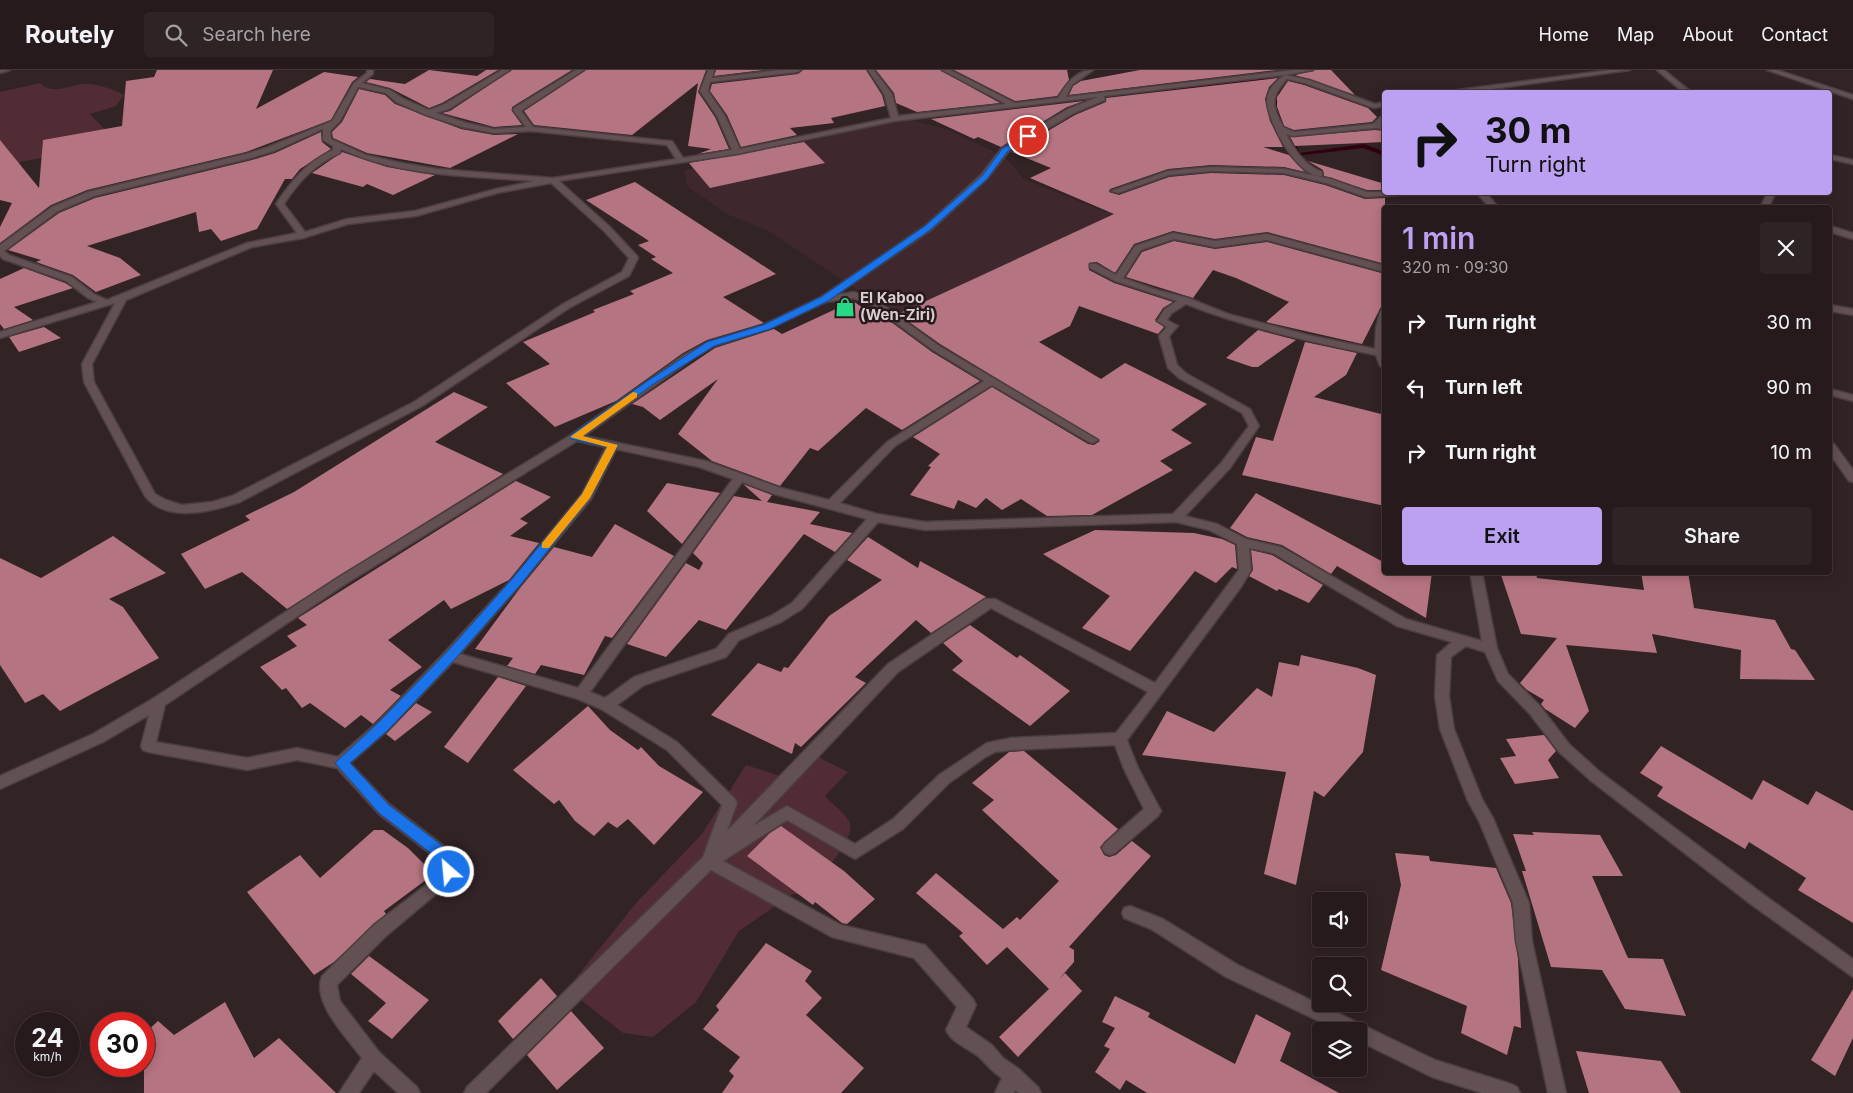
<!DOCTYPE html>
<html lang="en">
<head>
<meta charset="utf-8">
<style>
  :root { --surface:#261a1c; --page:#2e2325; --text:#f1f3f6; --muted:#a4a1a3; --line:#42383b; --accent:#bca0f2 }
  body { margin:0; font-family:Inter,sans-serif; background:var(--page); color:var(--text); height:100vh; display:flex; flex-direction:column; font-size:19px; white-space:nowrap }
  * { box-sizing:border-box; margin:0 }
  p { font-size:16px; color:var(--muted) }
  .icon { flex:none; width:28px; height:28px; fill:none; stroke:currentColor; stroke-width:2; stroke-linecap:round; stroke-linejoin:round }
  .map { position:relative; flex:1; overflow:hidden }
  .side { position:absolute; left:1382px; top:135px; width:450px; height:370px; display:flex; flex-direction:column; background:var(--surface); border-radius:5px; box-shadow:0 2px 12px #0003,0 0 0 1px var(--line) }
  .side>* { flex:none }
  .guide { position:absolute; left:1382px; top:20px; width:450px; height:105px; border-radius:5px; box-shadow:0 2px 12px #0003,0 0 0 1px var(--line); background:#bca0f2; color:#111; overflow:hidden }
  .controls { position:absolute; left:1312px; top:822px; display:grid; gap:10px }
  .controls a { display:grid; place-items:center; width:55px; height:55px; border-radius:5px; background:var(--surface); box-shadow:0 2px 12px #0003,0 0 0 1px var(--line); font-size:25px }
  .speed { position:absolute; left:15px; top:942px; display:flex; gap:10px; font-size:25px; font-weight:700; text-align:center }
  .speed>* { display:grid; place-content:center; width:65px; height:65px; border-radius:50%; background:var(--surface); box-shadow:0 2px 12px #0003,0 0 0 1px var(--line); line-height:1 }
  .speed small { font-size:12px; font-weight:400 }
  .speed .limit { border:8px solid #d22; background:#fff; color:#111 }
  .pin { position:absolute; display:grid; place-items:center; width:42px; height:42px; color:#fff; margin:-21px; border:2px solid #fff; border-radius:50%; box-shadow:0 1px 5px #0007 }
  .me { position:absolute; width:55px; margin:-28px; rotate:333deg; stroke-linejoin:round; filter:drop-shadow(0 0 4px #0008) }
  .turn { display:flex; align-items:center; gap:18px; height:105px; padding:0 20px; font-size:22px }
  .turn .icon { width:65px; height:65px; stroke-width:2.5 }
  .turn b { display:block; font-size:35px; line-height:42px }
  .round { display:grid; place-items:center; flex:none; width:52px; height:52px; border-radius:5px; background:var(--page) }
  .overview { display:flex; align-items:center; justify-content:space-between; height:85px; padding:0 20px }
  h1 { font-size:30px; font-weight:600; line-height:38px; color:var(--accent) }
  .primary-button { display:flex; gap:10px; margin-top:auto; padding:10px 20px }
  .primary-button a { flex:1; height:58px; border-radius:5px; background:var(--accent); color:#111; font-size:20px; font-weight:600; line-height:58px; text-align:center }
  .primary-button a+a { background:var(--page); color:var(--text) }
  ul { padding:0; list-style:none }
  li { display:flex; align-items:center; gap:15px; height:65px; padding:0 20px }
  li div { flex:1 }
  li b { display:block; font-size:19px }
  li em { font-style:normal }
  header { display:flex; align-items:center; gap:30px; box-sizing:border-box; height:70px; padding:0 25px; background:var(--surface); border-bottom:1px solid var(--line) }
  header strong { font-size:24px }
  nav { display:flex; gap:28px; margin-inline-start:auto; font-size:18px }
  .search { width:350px; height:45px; background:var(--page); display:flex; align-items:center; gap:12px; box-sizing:border-box; padding:0 18px; border-radius:5px; color:var(--muted); font-size:19px }
  .map>svg:first-child { display:block }
  .built { fill:#3e282d }
  .green { fill:#522c35 }
  .lines { fill:none; stroke-linecap:round; stroke-linejoin:round }
  .stream { fill:#310010; fill-rule:evenodd }
  .building { fill:#b57481 }
  .street-casing { stroke:#4b3e40; stroke-width:3 }
  .street { fill:#625053; fill-rule:evenodd }
  .route { fill:#1a73e8; stroke:#114b97 }
  .slow { fill:#f59e0b }
  .labels { text-anchor:middle; stroke-width:5; stroke-linejoin:round; paint-order:stroke }
  .far-poi-label { font-size:15px; font-weight:bold; fill:#d8ced0; stroke:#27191c; text-anchor:start }
</style>
</head>
<body>
<header>
<strong>Routely</strong>
<div class="search"><svg class="icon" aria-label="search" viewBox="0 0 24 24"><circle cx="10" cy="10" r="6"/><path d="M15 15l6 6"/></svg>Search here</div>
<nav><a>Home</a><a>Map</a><a>About</a><a>Contact</a></nav>
</header>
<div class="map">
<svg width="1853" height="1023" viewBox="0 0 1853 1023">
  <rect width="100%" height="100%" fill="#322325"/>
  <polygon class="built" points="911,50 949,60 1005,87 1024,109 1105,142 1125,134 1158,149 966,243 918,260 767,160 729,145 688,117 684,100 734,90 877,54"/>
  <g class="green">
    <path d="M40,13C54,27 74,12 90,14C102,15 113,20 124,25L116,36L90,44L106,61L73,82L20,92L21,108L0,110V22Z"/>
    <path d="M806,684L820,688L848,702L825,726C832,734 844,742 849,751C859,768 815,812 803,824H793L739,861L696,932L653,967L623,963L567,919L637,832L702,764L746,695L783,707Z"/>
  </g>
  <g class="lines">
    <path class="stream" d="M1251,9H1281L1284,11C1270,42 1289,55 1300,83L1364,74L1385,82V86L1363,78L1295,86L1273,40V22L1277,13H1251L1162,21L1159,19L1162,17Z"/>
  </g>
  <g class="building">
    <polygon points="157,0 273,0 256,39 324,2 358,7 352,12 331,50 246,82 87,120 51,135 0,173 0,157 12,133 0,130 0,70 39,118 43,70 122,56 126,11 154,7"/>
    <polygon points="429,0 477,6 486,0 498,0 442,33 429,38 390,18 366,12 370,9 405,14"/>
    <polygon points="512,0 572,0 512,37 512,41 522,55 494,57 442,43 450,41"/>
    <polygon points="586,0 706,0 698,22 715,47 729,79 698,84 711,79 688,76 698,13 632,65 534,55 524,41"/>
    <polygon points="716,0 764,0 714,6"/>
    <polygon points="803,0 866,0 882,25 885,36 831,48 834,53 790,58 797,65 741,77 727,45 710,21 712,14 798,4"/>
    <polygon points="876,0 940,0 1000,33 917,42 896,33 894,23"/>
    <polygon points="954,0 1067,0 1069,10 1057,26 1015,31"/>
    <polygon points="1140,0 1277,0 1069,25 1073,16 1081,11"/>
    <polygon points="1315,0 1331,0 1355,25 1295,5"/>
    <polygon points="1278,8 1269,17 1265,29 1270,51 1283,77 1263,77 1289,85 1305,102 1284,97 1211,95 1168,99 1110,119 1109,122 1119,125 1169,107 1211,103 1284,105 1325,115 1365,129 1385,128 1385,194 1267,162 1215,169 1173,161 1134,174 1115,203 1097,192 1089,193 1089,200 1114,213 1173,232 1163,238 1155,250 1164,257 1158,264 1079,236 1070,256 1039,272 1101,309 1125,293 1207,334 1171,360 1192,373 1160,391 1173,400 1092,445 1047,446 1021,429 1002,440 986,428 976,438 958,430 954,439 910,425 931,397 928,396 940,384 913,367 992,317 1088,374 1094,375 1100,371 940,274 898,244 1114,144 1030,108 1051,98 1012,82 1075,45 1106,32 1106,28"/>
    <polygon points="1288,11 1304,15 1368,38 1377,47 1372,52 1294,60 1284,56 1277,37 1277,27"/>
    <polygon points="359,19 385,25 395,34 461,59 494,65 518,64 450,98 367,83 333,68 332,62 342,52"/>
    <polygon points="1084,31 1067,37 1001,77 978,67 974,69 931,49"/>
    <polygon points="1375,60 1385,61 1385,72 1295,76 1290,67"/>
    <polygon points="321,62 322,72 331,79 300,99 292,109 285,109 257,159 221,171 211,159 199,162 196,142 87,176 120,188 141,205 96,222 73,205 36,192 41,190 8,180 59,143 95,128 252,90 275,83"/>
    <polygon points="804,72 825,93 710,118 689,93"/>
    <polygon points="342,82 387,97 435,105 393,125 367,114 363,117 312,103"/>
    <polygon points="1308,91 1385,114 1385,120 1367,120 1324,106 1323,100"/>
    <polygon points="635,112 776,204 723,227 764,253 707,270 683,283 616,331 555,357 506,313 550,294 523,272 595,242 593,240 634,224 630,221 673,203 651,189 656,187 638,175 649,171 586,130"/>
    <polygon points="1174,171 1215,179 1267,172 1385,204 1385,229 1362,274 1266,252 1289,232 1236,208 1213,200 1193,228 1126,207 1142,182"/>
    <polygon points="24,198 65,213 73,218 14,237 33,250 4,259 0,254 0,209"/>
    <polygon points="853,231 882,251 887,249 932,282 980,311 902,360 866,338 818,381 810,378 780,416 712,391 678,364 718,309 660,350 643,337 632,334 715,278 774,259 782,264"/>
    <polygon points="44,257 61,268 19,282 9,267"/>
    <polygon points="1258,260 1296,270 1258,297 1252,297 1226,288"/>
    <polygon points="1305,272 1357,283 1346,305 1314,327 1385,345 1385,436 1242,405 1256,367 1273,371"/>
    <polygon points="454,322 488,337 435,372 503,404 287,539 242,502 205,519 181,484 250,450 245,446 294,422"/>
    <polygon points="516,411 551,427 520,449 528,453 510,466 539,473 509,510 451,539 444,530 388,570 422,597 390,620 401,626 373,654 361,645 345,658 310,633 302,638 286,618 282,620 260,597 297,576 287,566 307,555 298,548"/>
    <polygon points="667,413 720,423 682,474 647,441"/>
    <polygon points="743,414 772,425 767,432 820,442 810,454 852,463 835,482 804,464 726,560 699,550 666,587 627,574 686,493 699,500 703,493 693,483 734,426 762,431"/>
    <polygon points="1256,423 1385,493 1385,502 1432,502 1426,548 1337,496 1331,504 1282,475 1247,467 1230,458"/>
    <polygon points="615,454 674,486 612,568 605,566 584,605 541,595 535,604 507,596 513,588 475,579 520,518 554,477 592,487"/>
    <polygon points="1095,460 1194,463 1222,469 1235,475 1237,499 1232,497 1216,513 1195,501 1130,581 1082,558 1110,526 1043,484"/>
    <polygon points="113,466 166,503 109,529 123,537 159,588 60,641 43,624 25,633 0,595 0,488 41,508"/>
    <polygon points="868,467 918,498 920,491 986,527 931,563 916,550 855,607 866,613 801,677 795,673 792,684 711,645 758,593 781,602 784,597 788,598 829,546 882,510 847,490"/>
    <polygon points="1251,480 1272,485 1323,515 1309,533 1279,519 1277,521 1249,506 1253,500"/>
    <polygon points="1500,502 1536,502 1537,508 1644,520 1641,502 1688,502 1694,538 1775,550 1791,579 1795,580 1815,610 1740,609 1741,580 1652,564 1657,583 1566,575 1589,641 1575,658 1545,639 1541,634 1544,630 1527,620 1520,613 1557,568 1521,564"/>
    <polygon points="970,555 1017,588 1020,585 1070,621 1030,656 952,600 963,591 943,573"/>
    <polygon points="1301,585 1358,598 1376,605 1363,682 1324,727 1314,721 1296,815 1264,804 1286,702 1142,685 1167,641 1214,662 1257,618 1272,627 1279,592 1299,596"/>
    <polygon points="498,607 526,616 468,693 444,677"/>
    <polygon points="416,633 432,642 395,671 386,664"/>
    <polygon points="588,636 610,660 638,680 641,677 659,696 703,722 654,775 628,749 617,758 608,752 594,766 575,751 559,730 554,734 513,700"/>
    <polygon points="1544,665 1556,681 1548,690 1559,708 1515,714 1500,688 1516,686 1506,669"/>
    <polygon points="1661,676 1752,730 1763,710 1808,735 1816,721 1853,741 1853,853 1798,820 1806,808 1749,772 1745,779 1657,726 1663,717 1640,703"/>
    <polygon points="1024,681 1118,759 1100,777 1104,785 1109,787 1116,785 1132,771 1151,786 1069,877 1074,880 1074,892 1059,909 1065,903 1082,921 1018,987 999,967 1049,919 1007,877 987,895 959,866 963,863 916,823 936,803 1003,859 1017,847 1020,850 1059,811 982,740 994,730 972,713 1009,682"/>
    <polygon points="781,756 844,801 875,829 847,854 842,853 815,832 813,835 747,786 770,763"/>
    <polygon points="374,760 383,760 408,778 434,804 384,841 386,844 334,892 314,905 247,822 300,785 320,808"/>
    <polygon points="1532,762 1600,765 1623,806 1592,806 1628,888 1663,889 1686,946 1625,939 1602,900 1551,897 1522,801 1526,801 1513,764 1534,765"/>
    <polygon points="1395,783 1429,786 1430,791 1496,798 1511,833 1518,889 1521,958 1514,956 1507,985 1461,963 1467,936 1381,900 1401,815"/>
    <polygon points="766,873 812,901 805,911 822,928 806,945 864,998 841,1023 722,1023 734,1006 729,1001 740,987 703,959 719,940 716,936"/>
    <polygon points="369,886 429,930 392,969 368,951 386,933 351,904"/>
    <polygon points="541,908 557,926 513,969 498,951"/>
    <polygon points="1853,919 1853,968 1835,1006 1811,990"/>
    <polygon points="1115,926 1150,943 1148,947 1235,994 1256,944 1291,963 1280,991 1339,1023 1147,1023 1126,1010 1120,1020 1095,1002 1110,979 1104,976 1115,958 1102,952"/>
    <polygon points="225,932 254,988 279,968 336,1023 144,1023 144,964 158,951 174,965"/>
    <polygon points="571,941 604,978 557,1020 527,985"/>
    <polygon points="1576,981 1661,991 1681,1023 1589,1023"/>
  </g>
  <g class="lines">
    <defs>
      <g id="street">
        <polygon points="0,0 10,0 0,3"/>
        <path d="M367,0H373V4L362,13L390,20L402,28L429,40L443,35L502,0H510L449,39L436,43L467,53L494,59L526,57L513,40L514,38L576,0H584L521,41L533,57L669,71H672L683,88L732,80L717,46L700,21L708,0H714L712,8L780,0H801L798,2L710,12L708,21L725,46L740,79L891,48L884,24L868,0H874L892,24L898,46L1006,34L942,0H950L1015,33L1058,28C1066,14 1076,0 1093,0L1072,15L1066,27L1293,0H1313L1285,5L1309,10L1375,34L1385,32V36L1374,38L1305,13L1287,9C1270,28 1272,35 1283,57L1294,62L1373,54L1385,43V49L1381,54L1385,55V59L1375,58L1293,66L1286,64C1295,80 1304,95 1322,102V106C1298,109 1266,50 1267,29C1268,19 1277,10 1285,5L1104,26L1105,30L1074,43L1008,82L987,109L931,160L836,225L854,222L876,230L939,276L1098,370L1093,373L1089,372L992,315L895,376L840,433L877,444L925,452L1173,444L1222,392L1249,356L1242,343L1179,308L1168,298L1159,266L1167,257L1157,251L1165,239L1177,231L1115,211L1090,198V194H1096L1116,205L1135,176L1173,163L1215,171L1267,164L1385,196V202L1267,170L1215,177L1174,169L1141,180L1123,208L1157,220L1188,228L1228,244L1308,265L1375,279L1376,258L1380,242L1385,239V299L1380,296L1376,285C1311,272 1247,258 1186,234L1172,243L1167,250L1178,256L1169,266L1177,295L1187,304L1250,339L1259,356L1230,398L1185,446L1217,454L1246,469L1281,477L1406,549L1482,571L1470,502H1482L1497,578L1508,604L1540,636L1569,674L1600,702L1764,825L1853,889V907L1752,835L1590,710L1559,682L1530,644L1498,611L1485,582L1466,576L1451,587L1449,626L1454,659L1482,729L1493,748L1529,833L1532,871L1566,1023H1548L1516,871L1513,833L1479,751L1468,731L1440,659L1435,626L1437,585L1452,572L1397,556L1273,483L1249,478L1251,500L1241,517L1127,670L1138,698L1161,741L1158,746L1115,783L1110,785L1105,783L1102,778L1105,773L1144,739L1124,699L1115,675L1011,680L995,682L984,688L949,713L903,759L855,789L787,750L723,791L841,855L925,875L973,929L976,935L966,957L992,975L1003,988L1019,999L1038,1017L1041,1023H1019L1015,1020L1014,1023H995L1002,1008C992,1002 986,993 978,986C967,978 951,972 946,960L957,937L914,888L832,867L711,800L486,1023H464L467,1017L703,787L722,735L667,680L601,639L578,629L453,592L388,660L350,693L389,734L453,783L457,802L449,813L386,866L337,915L340,931L379,982L417,1017L420,1023H398L374,1001L359,1023H339L362,988C348,969 311,932 322,906L374,855L426,815L441,800L440,791L379,744L337,698L297,690L247,700L148,682L143,680L141,676L149,645L103,672L0,719V706L93,664L154,628L339,507L571,365L684,285L708,272L763,255L821,227L925,156L981,105L1002,78L1068,39L1098,27L895,51L737,84L559,111L610,157L637,186L638,188L629,206L569,238L422,336L240,432C213,441 167,454 145,426L84,312L82,294L115,233L0,268V262L97,232L88,228L66,211L3,189L0,186V175L52,137L88,122L246,84L268,77L332,51L354,13L367,3ZM358,17L386,23L396,32L426,45L462,57L494,63L531,61L667,75L676,89L553,108L438,99L402,93L366,85L331,69L330,61L340,51ZM323,59V70L333,76V80C307,92 292,110 276,134L297,163L247,173L107,230L94,224L72,207L9,185L4,181L58,141L94,126L251,88L274,81ZM341,79C400,107 471,106 535,111L496,119L415,141L347,149L305,162L284,134C299,111 315,94 340,83ZM551,113L604,161L629,188L622,202L563,234L414,332L232,426L212,432L182,435L166,430L155,424L94,312L92,294L126,230L252,177L303,168L348,154L416,146L497,123ZM853,228L870,234L933,280L984,311L887,372L829,430L781,418L706,391L584,366L692,289L714,276L769,259L826,232ZM577,371L606,377L582,424L513,508L445,582L378,652L338,687L297,678L247,688L156,672L165,635L347,513ZM616,379L699,397L733,409L578,618L460,584L521,514L591,429ZM742,412L774,424L867,449L792,533L771,546L729,564L716,579L634,607L605,628L590,622ZM878,452L925,460L1176,452L1209,460L1237,474L1239,500L1155,613L995,529H985L888,594L727,761L737,733L735,729L677,672L617,635L644,615L726,587L739,570L781,552L802,539ZM991,538L1148,622L1116,663L1011,668L987,673L939,705L893,749L855,774L787,736L753,756L898,602Z"/>
        <polygon points="1611,0 1630,0 1470,22 1454,22 1458,20"/>
        <polygon points="1657,0 1664,0 1691,22 1683,22"/>
        <polygon points="1767,0 1777,0 1853,25 1853,29"/>
        <polygon points="1830,85 1853,90 1853,94 1830,89"/>
        <polygon points="1211,97 1284,99 1331,109 1367,122 1416,122 1412,124 1366,127 1326,113 1284,103 1211,101 1169,105 1118,123 1111,121 1168,101"/>
        <polygon points="1476,122 1485,122 1499,138 1490,138"/>
        <polygon points="1768,122 1776,122 1768,138 1760,138"/>
        <polygon points="1830,156 1853,163 1853,169 1830,162"/>
        <polygon points="1830,235 1853,239 1853,245 1830,241"/>
        <polygon points="1830,319 1853,325 1853,331 1830,325"/>
        <polygon points="1830,373 1834,374 1853,400 1853,412 1849,411 1830,384"/>
        <polygon points="1130,836 1163,849 1238,895 1435,990 1511,1014 1517,1017 1520,1023 1482,1023 1432,1007 1359,971 1359,961 1340,961 1226,907 1151,859 1124,848 1122,843 1124,838"/>
      </g>
    </defs>
    <use href="#street" class="street-casing"/>
    <use href="#street" class="street"/>
  </g>
  <polygon class="route" points="1026,64 1032,66 1007,82 987,109 930,160 828,231 770,259 714,276 652,315 583,366 618,375 590,428 521,514 455,589 388,660 350,693 389,735 452,783 456,802 454,806 449,808 444,806 441,791 379,743 335,693 379,652 446,583 513,508 582,424 607,377 571,369 571,365 646,312 707,272 763,255 821,227 925,156 982,106 1002,79"/>
  <polygon class="slow" points="633,322 637,323 637,327 583,366 618,375 590,428 549,478 542,478 542,473 582,424 607,377 570,367"/>
  <defs>
    <symbol id="shop-bare" viewBox="-9 -9 18 18"><path d="M-5-2.5h2.3a2.7 3.5 0 0 1 5.4 0H5L5.5 6h-11ZM-1.5-2.5h3a1.5 2.3 0 0 0-3 0Z" fill="#27d885" stroke="#27191c" stroke-width="2.5" paint-order="stroke"/></symbol>
  </defs>
  <g fill-rule="evenodd">
    <use href="#shop-bare" x="831" y="223" width="28" height="28"/>
  </g>
  <g class="labels">
    <g class="far-poi-label">
      <text x="860" y="233">El Kaboo<tspan x="860" dy="17">(Wen-Ziri)</tspan></text>
    </g>
  </g>
</svg>
<div class="controls">
<a><svg class="icon" aria-label="sound" viewBox="0 0 24 24"><path d="M4 9h4l5-4v14l-5-4H4zM17 9q2 3 0 6"/></svg></a>
<a><svg class="icon" aria-label="search" viewBox="0 0 24 24"><circle cx="10" cy="10" r="6"/><path d="M15 15l6 6"/></svg></a>
<a><svg class="icon" aria-label="layers" viewBox="0 0 24 24"><path d="M12 4l9 5-9 5-9-5zM3 14l9 5 9-5"/></svg></a>
</div>
<div class="speed"><div>24<small>km/h</small></div><div class="limit">30</div></div>
<div class="pin" style="left:1028px;top:66px;background:#d93025"><svg class="icon" aria-label="arrive" viewBox="0 0 24 24"><path d="M6 21V4h12l-3 4 3 4H6"/></svg></div>
<svg class="me" style="left:449px;top:802px" viewBox="-20 -20 40 40"><circle r="17" fill="#1a73e8" stroke="#fff" stroke-width="3"/><path d="M0-11L8 9 0 5-8 9z" fill="#fff"/></svg>
<div class="guide">
<div class="turn"><svg class="icon" aria-label="right" viewBox="0 0 24 24"><path d="M7 20v-9h11M14 6l5 5-5 5"/></svg><div><b>30 m</b>Turn right</div></div>
</div>
<section class="side">
<div class="overview"><div><h1>1 min</h1><p>320 m · 09:30</p></div><a class="round"><svg class="icon" aria-label="close" viewBox="0 0 24 24"><path d="M6 6l12 12M18 6L6 18"/></svg></a></div>
<ul>
<li><svg class="icon" aria-label="right" viewBox="0 0 24 24"><path d="M7 20v-9h11M14 6l5 5-5 5"/></svg><div><b>Turn right</b></div><em>30 m</em></li>
<li><svg class="icon" aria-label="left" viewBox="0 0 24 24"><path d="M17 20v-9H6M10 6l-5 5 5 5"/></svg><div><b>Turn left</b></div><em>90 m</em></li>
<li><svg class="icon" aria-label="right" viewBox="0 0 24 24"><path d="M7 20v-9h11M14 6l5 5-5 5"/></svg><div><b>Turn right</b></div><em>10 m</em></li>
</ul>
<div class="primary-button"><a>Exit</a><a>Share</a></div>
</section>
</div>
</body>
</html>
